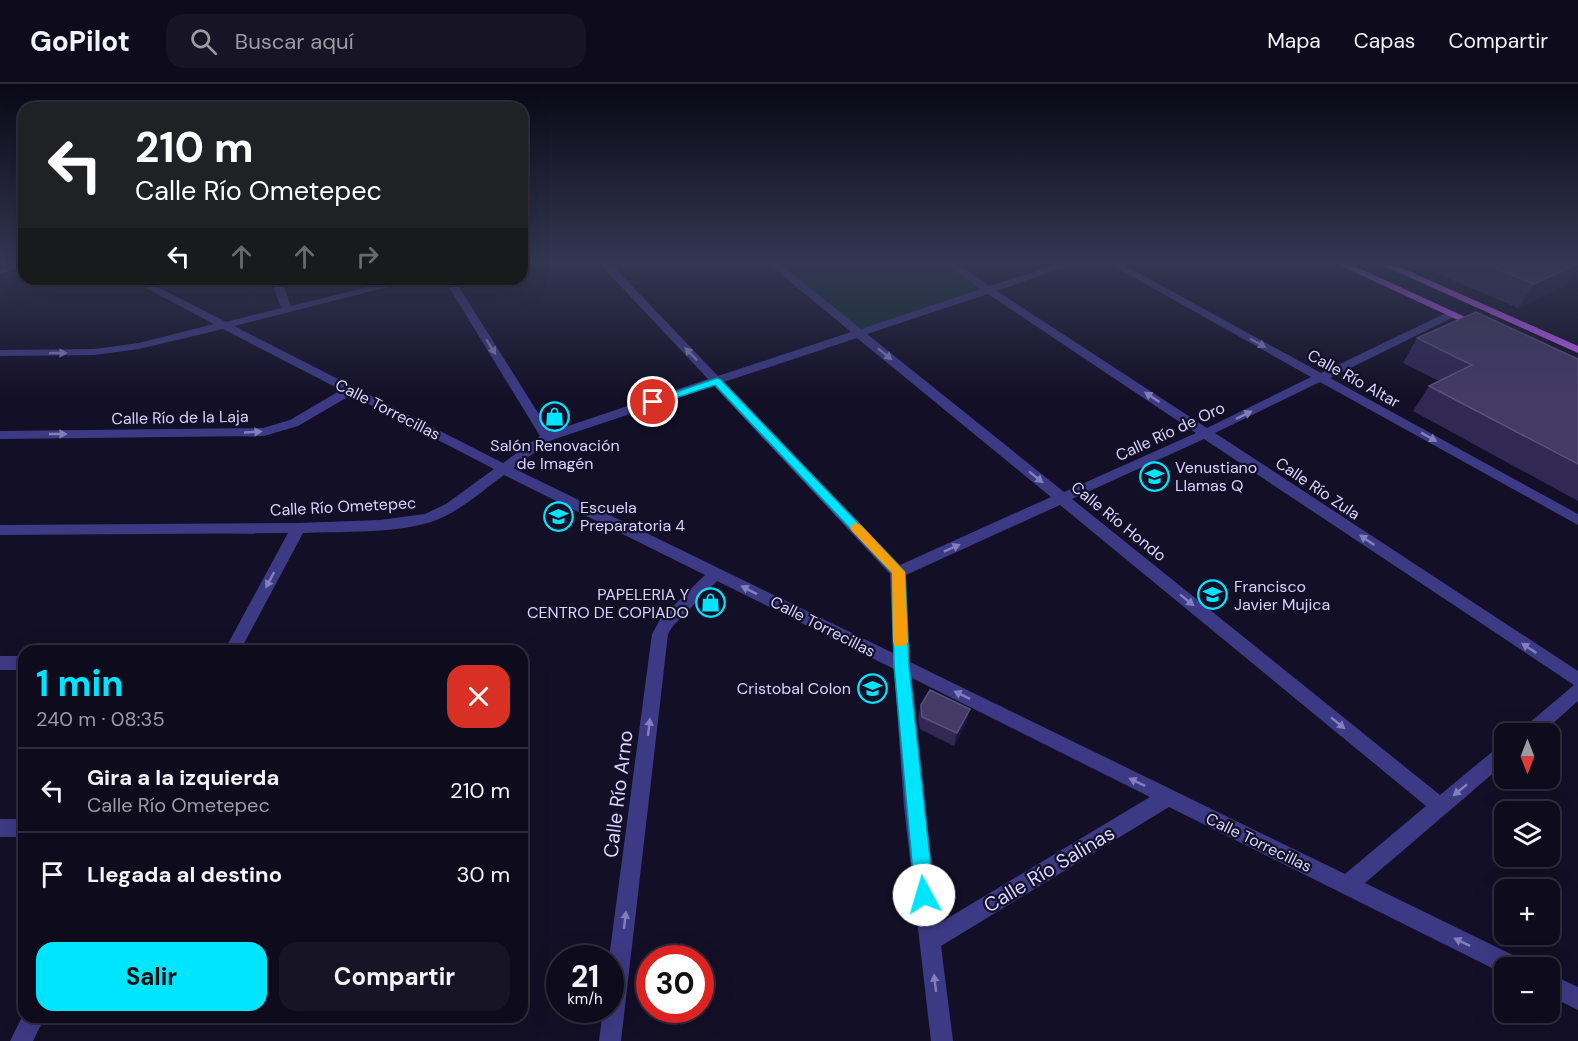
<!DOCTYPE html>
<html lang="es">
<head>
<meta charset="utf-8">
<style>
  :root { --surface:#0e0b1c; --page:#171425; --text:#f1f3f6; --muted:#9b9ba3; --line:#2e2b3b; --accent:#00e5ff }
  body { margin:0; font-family:"DM Sans",sans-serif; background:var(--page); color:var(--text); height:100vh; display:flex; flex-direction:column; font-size:22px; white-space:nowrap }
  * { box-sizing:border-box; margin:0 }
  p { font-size:20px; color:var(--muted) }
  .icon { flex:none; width:33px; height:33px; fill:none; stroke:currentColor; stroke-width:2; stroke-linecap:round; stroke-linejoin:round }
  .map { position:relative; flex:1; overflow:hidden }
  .side { position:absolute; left:18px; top:561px; width:510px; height:378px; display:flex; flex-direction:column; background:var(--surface); border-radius:18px; box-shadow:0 6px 24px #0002,0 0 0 2px var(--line) }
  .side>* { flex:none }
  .guide { position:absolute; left:18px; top:18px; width:510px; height:183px; border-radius:18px; box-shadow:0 6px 24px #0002,0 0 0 2px var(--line); background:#202124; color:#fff; overflow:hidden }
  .needle { width:39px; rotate:180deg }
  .controls { position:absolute; left:1494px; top:639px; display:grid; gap:12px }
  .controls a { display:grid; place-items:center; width:66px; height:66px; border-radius:12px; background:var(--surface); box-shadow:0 6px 24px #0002,0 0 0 2px var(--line); font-size:30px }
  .speed { position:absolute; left:546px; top:861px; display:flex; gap:12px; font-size:30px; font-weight:700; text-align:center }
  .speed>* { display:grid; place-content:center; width:78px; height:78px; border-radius:50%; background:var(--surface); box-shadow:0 6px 24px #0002,0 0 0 2px var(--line); line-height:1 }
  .speed small { font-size:15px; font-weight:400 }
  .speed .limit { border:9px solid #d22; background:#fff; color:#111 }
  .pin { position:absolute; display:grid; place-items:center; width:51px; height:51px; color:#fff; margin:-26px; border:3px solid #fff; border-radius:50%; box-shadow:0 2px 6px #0007 }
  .me { position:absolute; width:66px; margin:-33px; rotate:354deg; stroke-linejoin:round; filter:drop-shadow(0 0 4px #0008) }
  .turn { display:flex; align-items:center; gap:21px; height:126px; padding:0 18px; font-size:27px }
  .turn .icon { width:78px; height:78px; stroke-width:2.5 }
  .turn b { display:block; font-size:42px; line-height:51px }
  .lanes { display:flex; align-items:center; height:57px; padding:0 18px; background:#0003; justify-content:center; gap:30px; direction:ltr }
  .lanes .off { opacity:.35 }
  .round { display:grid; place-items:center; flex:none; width:63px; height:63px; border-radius:18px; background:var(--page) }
  .headline { display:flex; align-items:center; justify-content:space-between; height:102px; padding:0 18px }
  h1 { font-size:36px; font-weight:700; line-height:45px; color:var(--accent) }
  .primary-button { display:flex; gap:12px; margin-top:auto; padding:12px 18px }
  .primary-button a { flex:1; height:69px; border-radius:18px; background:var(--accent); color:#111; font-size:24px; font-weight:700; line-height:69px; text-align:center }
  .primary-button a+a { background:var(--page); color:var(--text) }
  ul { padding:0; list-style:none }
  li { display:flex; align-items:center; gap:18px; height:84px; padding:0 18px; border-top:2px solid var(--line) }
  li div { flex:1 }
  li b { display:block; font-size:22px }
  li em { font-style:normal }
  header { display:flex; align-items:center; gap:36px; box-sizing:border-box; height:84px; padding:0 30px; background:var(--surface); border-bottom:2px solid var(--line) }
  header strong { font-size:28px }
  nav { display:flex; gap:33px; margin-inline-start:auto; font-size:21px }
  .search { width:420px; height:54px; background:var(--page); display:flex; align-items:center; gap:15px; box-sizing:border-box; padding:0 21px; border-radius:18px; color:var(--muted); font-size:22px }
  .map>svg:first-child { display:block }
  .green { fill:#12302f }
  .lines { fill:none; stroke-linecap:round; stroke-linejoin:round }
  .lane { fill:#3d3a85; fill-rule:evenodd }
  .street { fill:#3d3a85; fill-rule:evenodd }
  .primary { fill:#c25bff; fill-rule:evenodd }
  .wall { fill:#312854 }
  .shaded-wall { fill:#1d163a }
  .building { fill:#433a66; stroke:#5a527e; stroke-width:1.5 }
  .oneway { fill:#837fbc }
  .route { fill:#00e5ff; stroke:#0095a6; stroke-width:1.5 }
  .slow { fill:#f59e0b }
  .labels { text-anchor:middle; stroke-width:4.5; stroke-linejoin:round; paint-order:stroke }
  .street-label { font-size:16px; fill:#d9d4ff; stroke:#130f26 }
  .poi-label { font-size:16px; fill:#d9d4ff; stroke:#130f26; text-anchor:start }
  .near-street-label { font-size:20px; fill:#d9d4ff; stroke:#130f26 }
</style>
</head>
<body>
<header>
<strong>GoPilot</strong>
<div class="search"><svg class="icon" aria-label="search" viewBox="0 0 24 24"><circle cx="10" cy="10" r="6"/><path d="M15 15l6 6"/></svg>Buscar aquí</div>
<nav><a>Mapa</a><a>Capas</a><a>Compartir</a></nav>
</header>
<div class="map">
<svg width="1578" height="957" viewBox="0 0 1578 957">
  <rect width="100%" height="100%" fill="#130f26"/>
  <polygon class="green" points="779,180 945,180 983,205 861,246"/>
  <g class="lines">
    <g class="lane">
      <polygon points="18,180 24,180 24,182 0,190 0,186"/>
      <polygon points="46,195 53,195 45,200 41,200 41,198"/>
    </g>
    <g class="street">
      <path d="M600,180H611L718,292L851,248L769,180H780L861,245L981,205L945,180H957L990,202L1057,180H1072L997,207L1207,344L1311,293L1110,180H1122L1321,289L1448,228H1456V232L1330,294L1578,430V441L1320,298L1215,349L1578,587V617L1541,650H1519L1522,645L1574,601L1204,355L1072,415L1440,711L1498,663L1504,661V680L1365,799L1523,876L1526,884H1504V890L1169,723L941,862L953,957H931L904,723L894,585L717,497L673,542L668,550L621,957H599L603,926H610L609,874L652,550L661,534L705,491L504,391C482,407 458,429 431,438C393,450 343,447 303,449L240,567H224L288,449L0,451V441L298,439L380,436L425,430L446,420L494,385L351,311L298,342L264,352L0,355V347L263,344L290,336L341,306L223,245L139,265L94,271L0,272V266L94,265L139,259L214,240L129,195H142L226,238L281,224L271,195H281L291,222L401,195H419L234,242L503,379L540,352L444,195H454L550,348L708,295ZM988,210L1196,349L1064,408L867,250ZM857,254L1051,413L900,481L724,298ZM714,302L890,490L893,569L513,384L552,356ZM1060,421L1426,722L1345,790L910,578L906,491ZM912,594L1150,713L938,840Z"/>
      <rect x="0" y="572" width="24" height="14"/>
      <rect x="0" y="735" width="24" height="18"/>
      <polygon points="1550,890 1578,903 1578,926 1550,912"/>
      <polygon points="24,929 24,933 45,933 33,957 10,957"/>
    </g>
    <g class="primary">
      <polygon points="1337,180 1350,180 1485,242 1483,244 1475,244"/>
      <polygon points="1380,180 1393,180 1578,262 1578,269"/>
    </g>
  </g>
  <g class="wall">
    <polygon points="1415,180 1578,180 1578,183 1565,202 1518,224"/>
    <polygon points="1417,254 1578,275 1578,417 1413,327 1429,302 1439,297 1403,279"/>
    <polygon points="921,621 967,638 954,662 920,645 918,634"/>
  </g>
  <g class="shaded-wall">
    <polygon points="1578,180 1578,183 1565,202 1518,224 1534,200"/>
    <polygon points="970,625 967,638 954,662 957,649"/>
  </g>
  <g class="building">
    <polygon points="1485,180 1578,180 1534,200"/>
    <polygon points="1476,228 1578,275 1578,380 1429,302 1472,281 1417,254"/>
    <polygon points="930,606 970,625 957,649 922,633 921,621"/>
  </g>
  <defs><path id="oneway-solid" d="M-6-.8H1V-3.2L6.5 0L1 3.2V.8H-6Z" transform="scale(1.5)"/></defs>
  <g class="oneway">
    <use href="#oneway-solid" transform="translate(1258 259) rotate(29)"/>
    <use href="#oneway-solid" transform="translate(491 263) rotate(58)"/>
    <use href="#oneway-solid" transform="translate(58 269)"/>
    <use href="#oneway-solid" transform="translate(691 270) rotate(-134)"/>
    <use href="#oneway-solid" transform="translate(885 270) rotate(39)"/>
    <use href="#oneway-solid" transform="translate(1152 313) rotate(-146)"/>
    <use href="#oneway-solid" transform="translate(1244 331) rotate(-26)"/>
    <use href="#oneway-solid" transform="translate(253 348) rotate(-3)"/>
    <use href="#oneway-solid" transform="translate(58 350)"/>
    <use href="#oneway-solid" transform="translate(1429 353) rotate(29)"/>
    <use href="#oneway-solid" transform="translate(1036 393) rotate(39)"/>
    <use href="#oneway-solid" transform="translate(1367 456) rotate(-146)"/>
    <use href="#oneway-solid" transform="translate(952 464) rotate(-24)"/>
    <use href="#oneway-solid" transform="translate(270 496) rotate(118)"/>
    <use href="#oneway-solid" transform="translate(749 506) rotate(-153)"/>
    <use href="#oneway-solid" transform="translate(1187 516) rotate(39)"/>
    <use href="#oneway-solid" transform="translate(1529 564) rotate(-146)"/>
    <use href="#oneway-solid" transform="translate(962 611) rotate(-154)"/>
    <use href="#oneway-solid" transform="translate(1338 639) rotate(39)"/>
    <use href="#oneway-solid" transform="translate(649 643) rotate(-83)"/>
    <use href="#oneway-solid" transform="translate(1137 698) rotate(-154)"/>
    <use href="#oneway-solid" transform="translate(1460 706) rotate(141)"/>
    <use href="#oneway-solid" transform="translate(625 836) rotate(-83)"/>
    <use href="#oneway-solid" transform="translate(1462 858) rotate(-154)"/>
    <use href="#oneway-solid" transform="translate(935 899) rotate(-97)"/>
  </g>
  <linearGradient id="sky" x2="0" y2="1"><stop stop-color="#0a0815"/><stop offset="0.57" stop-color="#333752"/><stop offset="1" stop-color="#333752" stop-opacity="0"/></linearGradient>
  <rect width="1578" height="314" fill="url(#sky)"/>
  <polygon class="route" points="717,294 720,295 905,488 909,582 934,811 931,817 924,820 918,817 915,811 894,582 892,489 715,301 657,320 653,321 647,318"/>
  <polygon class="slow" points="856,439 861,441 905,488 908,558 905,562 895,562 893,558 892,489 852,447 850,444 852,441"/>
  <defs>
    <symbol id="shop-ring" viewBox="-11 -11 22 22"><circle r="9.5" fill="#130f26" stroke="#00e5ff" stroke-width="1.5"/><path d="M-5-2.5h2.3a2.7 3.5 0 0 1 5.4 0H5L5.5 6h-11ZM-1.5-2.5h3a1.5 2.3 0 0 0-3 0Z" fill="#00e5ff"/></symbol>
    <symbol id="school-ring" viewBox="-11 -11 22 22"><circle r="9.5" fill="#130f26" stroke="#00e5ff" stroke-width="1.5"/><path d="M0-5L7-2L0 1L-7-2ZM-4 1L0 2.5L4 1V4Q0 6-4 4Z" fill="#00e5ff"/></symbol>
    <symbol id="university-ring" viewBox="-11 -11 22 22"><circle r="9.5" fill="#130f26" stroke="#00e5ff" stroke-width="1.5"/><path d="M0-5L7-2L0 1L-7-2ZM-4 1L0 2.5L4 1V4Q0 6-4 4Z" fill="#00e5ff"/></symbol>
  </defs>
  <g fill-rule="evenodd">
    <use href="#shop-ring" x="538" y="316" width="33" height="33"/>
    <use href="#school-ring" x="1138" y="376" width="33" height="33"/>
    <use href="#university-ring" x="542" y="416" width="33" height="33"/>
    <use href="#school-ring" x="1196" y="494" width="33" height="33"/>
    <use href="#shop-ring" x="694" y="502" width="33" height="33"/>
    <use href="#school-ring" x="856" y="588" width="33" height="33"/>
  </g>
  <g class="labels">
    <g class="street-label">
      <text transform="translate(1354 294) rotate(29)" y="6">Calle Río Altar</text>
      <text transform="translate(388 325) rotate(27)" y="6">Calle Torrecillas</text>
      <text transform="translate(180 333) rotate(-1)" y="6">Calle Río de la Laja</text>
      <text transform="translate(1170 347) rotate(-25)" y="6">Calle Río de Oro</text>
      <text transform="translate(1318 404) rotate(34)" y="6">Calle Río Zula</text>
      <text transform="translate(343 422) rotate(-3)" y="6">Calle Río Ometepec</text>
      <text transform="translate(1119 437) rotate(39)" y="6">Calle Río Hondo</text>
      <text transform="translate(823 542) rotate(27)" y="6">Calle Torrecillas</text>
      <text transform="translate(1259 758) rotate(26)" y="6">Calle Torrecillas</text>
    </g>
    <g class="poi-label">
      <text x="555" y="367" text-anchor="middle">Salón Renovación<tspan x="555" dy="18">de Imagén</tspan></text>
      <text x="1175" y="389">Venustiano<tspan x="1175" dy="18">Llamas Q</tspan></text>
      <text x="580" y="429">Escuela<tspan x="580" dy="18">Preparatoria 4</tspan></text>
      <text x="1234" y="508">Francisco<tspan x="1234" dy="18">Javier Mujica</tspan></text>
      <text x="689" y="516" text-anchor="end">PAPELERIA Y<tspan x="689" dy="18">CENTRO DE COPIADO</tspan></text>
      <text x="851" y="610" text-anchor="end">Cristobal Colon</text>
    </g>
    <g class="near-street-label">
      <text transform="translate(618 710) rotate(-83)" y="7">Calle Río Arno</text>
      <text transform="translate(1049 785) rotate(-31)" y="7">Calle Río Salinas</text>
    </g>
  </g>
</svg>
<div class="controls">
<a><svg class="needle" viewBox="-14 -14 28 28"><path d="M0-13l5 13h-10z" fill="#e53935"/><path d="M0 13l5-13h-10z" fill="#9b9ba3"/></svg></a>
<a><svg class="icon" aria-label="layers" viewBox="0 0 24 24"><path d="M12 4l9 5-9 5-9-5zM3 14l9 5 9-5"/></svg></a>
<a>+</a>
<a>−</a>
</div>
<div class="speed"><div>21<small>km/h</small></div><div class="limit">30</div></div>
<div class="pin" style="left:653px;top:318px;background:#d93025"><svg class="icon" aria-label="arrive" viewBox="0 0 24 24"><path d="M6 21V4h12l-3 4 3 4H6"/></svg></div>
<svg class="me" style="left:924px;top:811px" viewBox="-20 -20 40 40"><circle r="19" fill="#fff"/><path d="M0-13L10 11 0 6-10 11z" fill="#00e5ff"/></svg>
<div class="guide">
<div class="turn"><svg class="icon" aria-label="left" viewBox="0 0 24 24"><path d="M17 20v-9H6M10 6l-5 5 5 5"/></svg><div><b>210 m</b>Calle Río Ometepec</div></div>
<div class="lanes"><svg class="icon" aria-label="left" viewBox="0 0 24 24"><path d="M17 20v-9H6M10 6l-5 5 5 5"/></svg><svg class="icon off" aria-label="ahead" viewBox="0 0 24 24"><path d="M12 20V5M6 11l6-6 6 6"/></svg><svg class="icon off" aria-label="ahead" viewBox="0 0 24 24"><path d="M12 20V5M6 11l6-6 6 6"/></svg><svg class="icon off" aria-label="right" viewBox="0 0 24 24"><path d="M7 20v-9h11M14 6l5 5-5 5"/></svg></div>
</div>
<section class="side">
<div class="headline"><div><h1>1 min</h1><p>240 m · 08:35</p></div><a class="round" style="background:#d93025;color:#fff"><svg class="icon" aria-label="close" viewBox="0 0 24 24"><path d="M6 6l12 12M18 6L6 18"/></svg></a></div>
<ul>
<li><svg class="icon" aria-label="left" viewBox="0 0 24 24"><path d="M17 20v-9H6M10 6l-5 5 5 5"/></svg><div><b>Gira a la izquierda</b><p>Calle Río Ometepec</p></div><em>210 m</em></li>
<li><svg class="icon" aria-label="arrive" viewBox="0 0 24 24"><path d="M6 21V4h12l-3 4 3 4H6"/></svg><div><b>Llegada al destino</b></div><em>30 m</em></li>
</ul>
<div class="primary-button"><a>Salir</a><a>Compartir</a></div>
</section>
</div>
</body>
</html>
